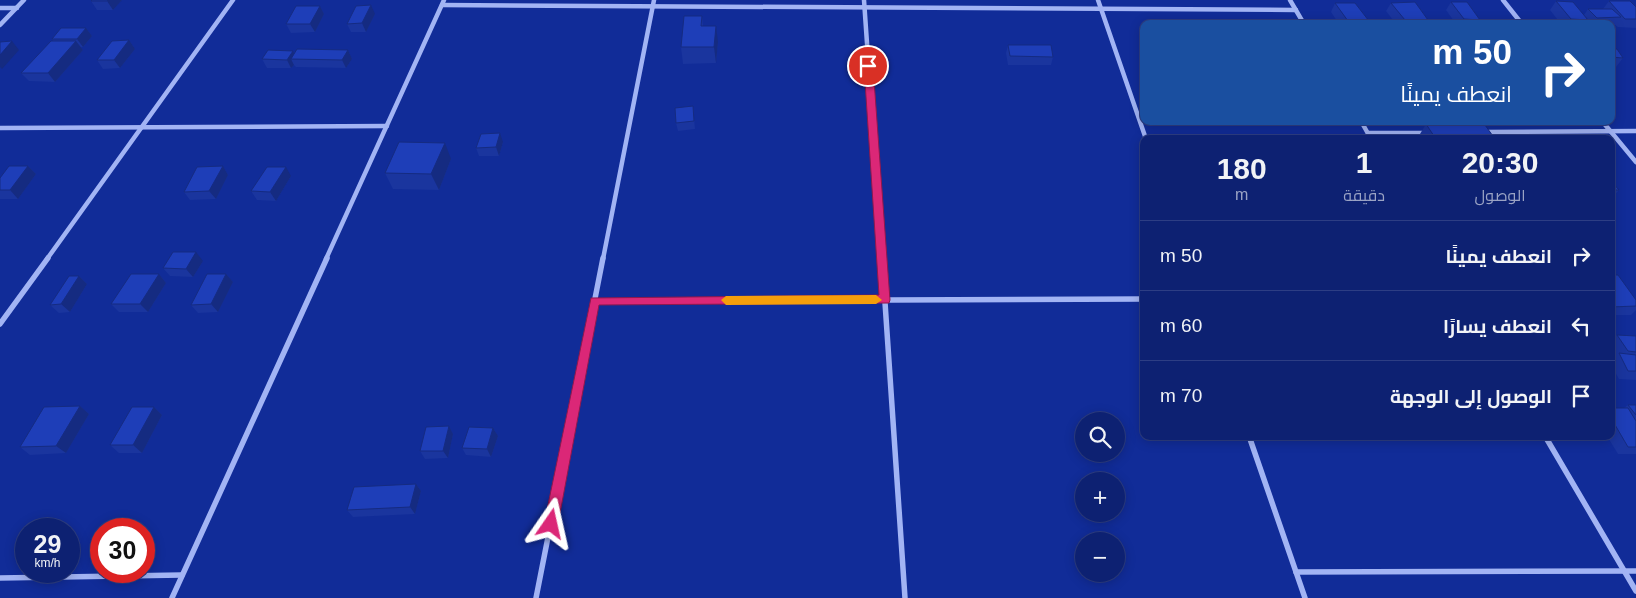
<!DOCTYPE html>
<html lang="ar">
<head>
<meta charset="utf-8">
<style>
  :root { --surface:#0d2172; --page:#162977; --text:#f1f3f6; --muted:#9aa3c4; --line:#2d3e84 }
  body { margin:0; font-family:Helvetica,Cairo,sans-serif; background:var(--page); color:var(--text); direction:rtl; height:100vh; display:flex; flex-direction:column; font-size:19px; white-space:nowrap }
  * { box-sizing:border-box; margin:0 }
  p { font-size:16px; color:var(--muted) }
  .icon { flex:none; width:28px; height:28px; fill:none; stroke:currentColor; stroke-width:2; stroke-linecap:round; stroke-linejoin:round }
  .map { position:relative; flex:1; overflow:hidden; direction:ltr }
  .drawer { position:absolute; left:1140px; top:135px; width:475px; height:305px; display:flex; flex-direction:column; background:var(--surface); border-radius:10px; box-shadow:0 2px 12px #0003,0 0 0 1px var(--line); direction:rtl }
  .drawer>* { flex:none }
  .top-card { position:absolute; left:1140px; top:20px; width:475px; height:105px; border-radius:10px; box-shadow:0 2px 12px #0003,0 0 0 1px var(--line); direction:rtl; background:#1a4fa0; color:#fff; overflow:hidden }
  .tools { position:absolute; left:1075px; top:412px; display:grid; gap:10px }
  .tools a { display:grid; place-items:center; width:50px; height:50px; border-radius:50%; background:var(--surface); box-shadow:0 2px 12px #0003,0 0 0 1px var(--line); font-size:25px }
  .speed { position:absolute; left:15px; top:518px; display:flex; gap:10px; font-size:25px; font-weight:700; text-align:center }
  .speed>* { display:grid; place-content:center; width:65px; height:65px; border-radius:50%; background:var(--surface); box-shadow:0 2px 12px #0003,0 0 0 1px var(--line); line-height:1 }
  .speed small { font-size:12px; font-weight:400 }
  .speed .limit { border:8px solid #d22; background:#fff; color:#111 }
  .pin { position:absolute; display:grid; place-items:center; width:42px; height:42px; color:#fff; margin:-21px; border:2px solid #fff; border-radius:50%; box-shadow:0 1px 5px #0007 }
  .me { position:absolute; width:55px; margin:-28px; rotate:11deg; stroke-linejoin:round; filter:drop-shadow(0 0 4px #0008) }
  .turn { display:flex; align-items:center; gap:18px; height:105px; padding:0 20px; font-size:22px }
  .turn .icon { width:65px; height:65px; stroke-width:2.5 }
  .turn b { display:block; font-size:35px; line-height:42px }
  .eta { display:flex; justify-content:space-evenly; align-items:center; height:85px; text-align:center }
  .eta b { font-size:30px; font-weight:800; line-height:35px }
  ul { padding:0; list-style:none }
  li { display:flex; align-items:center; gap:15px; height:70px; padding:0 20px; border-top:1px solid var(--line) }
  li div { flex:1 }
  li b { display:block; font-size:19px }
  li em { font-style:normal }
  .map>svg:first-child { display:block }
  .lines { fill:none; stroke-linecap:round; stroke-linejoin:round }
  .street-far1 { stroke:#a2b4f4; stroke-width:4.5 }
  .street { stroke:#a2b4f4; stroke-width:5.5 }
  .wall { fill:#1a359e }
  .shaded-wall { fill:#152b81 }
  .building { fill:#1e3eb8; stroke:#152b81 }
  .route { fill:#db2777; stroke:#8e194d }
  .slow { fill:#f59e0b }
</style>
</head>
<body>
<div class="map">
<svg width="1636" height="598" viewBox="0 0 1636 598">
  <rect width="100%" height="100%" fill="#112c98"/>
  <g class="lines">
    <g class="street-far1">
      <polyline points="864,0 882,259"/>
      <polyline points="1098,0 1146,139"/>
      <polyline points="1290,0 1304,24"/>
      <polyline points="1503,0 1522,24"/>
      <polyline points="442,5 1296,10"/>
      <polyline points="0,8 17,8"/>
      <polyline points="0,25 24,0"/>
      <polyline points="1361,121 1371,139"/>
      <polyline points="1602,121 1636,162"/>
      <polyline points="0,128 387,126"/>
      <polyline points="1484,132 1636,131"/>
      <polyline points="1368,133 1426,133"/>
      <polyline points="47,259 233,0"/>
      <polyline points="326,259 444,0"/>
      <polyline points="603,259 654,0"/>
    </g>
    <g class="street">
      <polyline points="882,258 905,598"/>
      <polyline points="595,301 1144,299"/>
      <polyline points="0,324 48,258"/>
      <polyline points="1249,436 1305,598"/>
      <polyline points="1545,436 1636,591"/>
      <polyline points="1296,572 1636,571"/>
      <polyline points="0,578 182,575"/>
      <polyline points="172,598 327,258"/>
      <polyline points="536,598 603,258"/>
    </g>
  </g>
  <g class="wall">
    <polygon points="92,0 122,0 113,10 97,10 91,1"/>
    <polygon points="1556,1 1584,15 1588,9 1603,9 1609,1 1636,7 1636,28 1618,27 1615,25 1614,26 1611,26 1611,24 1588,24 1586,22 1585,24 1561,24 1550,10"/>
    <polygon points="1451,2 1480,20 1477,24 1456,24 1446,10"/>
    <polygon points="1335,3 1369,21 1367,24 1339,24 1331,12"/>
    <polygon points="1391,3 1428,20 1426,24 1396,24 1386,11"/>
    <polygon points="320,6 324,14 315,32 291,33 286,24"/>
    <polygon points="375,14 366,32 351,32 347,24"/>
    <polygon points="702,16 703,26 718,42 716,63 683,64 681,47"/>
    <polygon points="86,28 92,36 83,47 81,47 83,50 55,82 29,81 21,73 53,41 52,39"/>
    <polygon points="129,40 135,49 120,68 103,69 97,60"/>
    <polygon points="1008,45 1053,57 1051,65 1008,65 1006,53"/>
    <polygon points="1611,49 1623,58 1616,67 1611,66"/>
    <polygon points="348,50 352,59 346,68 296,67 294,65 291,68 267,68 262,59 293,51 294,54"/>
    <polygon points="693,106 695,129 678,131 676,123"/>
    <polygon points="1426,124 1495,139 1417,139"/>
    <polygon points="503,142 499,156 479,156 476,148"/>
    <polygon points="451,159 439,190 393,189 385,173"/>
    <polygon points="28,166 36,174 18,199 0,199 0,178"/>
    <polygon points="223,166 228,175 216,199 190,200 184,192"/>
    <polygon points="291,176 276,201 257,200 251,191"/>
    <polygon points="1611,181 1619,190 1611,199"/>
    <polygon points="203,261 193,277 170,276 163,268"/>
    <polygon points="159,274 166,283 148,312 119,312 111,304"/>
    <polygon points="226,274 233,282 218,312 198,313 191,305"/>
    <polygon points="1611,275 1636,300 1636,310 1631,315 1611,315"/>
    <polygon points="79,276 87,284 70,312 59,313 50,305"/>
    <polygon points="1617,335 1636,336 1636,380 1619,379 1611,365 1611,360 1616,356 1611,348 1611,340"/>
    <polygon points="1628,405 1636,405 1636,454 1618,454 1607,436 1611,436 1611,408 1624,408"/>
    <polygon points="80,406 89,414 66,453 30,455 20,447"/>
    <polygon points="154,407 162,415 142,453 119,453 110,445"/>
    <polygon points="449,426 453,434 448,458 425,459 420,451"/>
    <polygon points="493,428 498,436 491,457 466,455 462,448"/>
    <polygon points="416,484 421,491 415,514 353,517 347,510"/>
  </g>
  <g class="shaded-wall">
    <polygon points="108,0 122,0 113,10 107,1"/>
    <polygon points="371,5 375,14 366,32 362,23"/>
    <polygon points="320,6 324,14 315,32 310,24"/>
    <polygon points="716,26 718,42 716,63 714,47"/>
    <polygon points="86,28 92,36 83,47 77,39"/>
    <polygon points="129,40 135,49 120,68 114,60"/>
    <polygon points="12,41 19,50 2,69 0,67 0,55"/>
    <polygon points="76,41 83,50 55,82 48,73"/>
    <polygon points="348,50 352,59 346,68 342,60"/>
    <polygon points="293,51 297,59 291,59 294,65 291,68 287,60"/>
    <polygon points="500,133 503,142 499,156 496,147"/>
    <polygon points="445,143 451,159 439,190 431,174"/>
    <polygon points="28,166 36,174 18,199 10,190"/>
    <polygon points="223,166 228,175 216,199 209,191"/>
    <polygon points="286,167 291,176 276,201 270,192"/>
    <polygon points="196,252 203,261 193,277 186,269"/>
    <polygon points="159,274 166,283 148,312 140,304"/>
    <polygon points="226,274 233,282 218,312 211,304"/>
    <polygon points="79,276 87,284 70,312 61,304"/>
    <polygon points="80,406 89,414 66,453 56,446"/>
    <polygon points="154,407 162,415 142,453 133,445"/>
    <polygon points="449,426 453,434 448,458 443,451"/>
    <polygon points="493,428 498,436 491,457 487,449"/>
    <polygon points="416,484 421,491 415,514 410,507"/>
  </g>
  <g class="building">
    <polygon points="92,0 108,0 107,1 91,1"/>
    <polygon points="1556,1 1573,2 1588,20 1571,19"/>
    <polygon points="1609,1 1630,1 1636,7 1636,19 1625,19"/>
    <polygon points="1415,2 1428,20 1405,20 1391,3"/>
    <polygon points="1451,2 1467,2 1480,20 1464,19"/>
    <polygon points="1335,3 1355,3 1369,21 1348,21"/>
    <polygon points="371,5 362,23 347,24 356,6"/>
    <polygon points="296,6 320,6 310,24 286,24"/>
    <polygon points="1588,9 1612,9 1621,17 1597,18"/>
    <polygon points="684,16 702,16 701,26 716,26 714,47 681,47"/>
    <polygon points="61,28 86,28 77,39 52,39"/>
    <polygon points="129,40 114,60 97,60 112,41"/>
    <polygon points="12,41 0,55 0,42"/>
    <polygon points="51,41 76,41 48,73 21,73"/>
    <polygon points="1008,45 1051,45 1053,57 1010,56"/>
    <polygon points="297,49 348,50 342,60 291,59"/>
    <polygon points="1611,49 1617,49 1623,58 1611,57"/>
    <polygon points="268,50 293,51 287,60 262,59"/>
    <polygon points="693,106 694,121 676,123 675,108"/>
    <polygon points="1426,124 1485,125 1495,139 1436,139"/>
    <polygon points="500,133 496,147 476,148 481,134"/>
    <polygon points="399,142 445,143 431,174 385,173"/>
    <polygon points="9,166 28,166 10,190 0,190 0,178"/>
    <polygon points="223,166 209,191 184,192 197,167"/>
    <polygon points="267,167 286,167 270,192 251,191"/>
    <polygon points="1611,181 1619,190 1611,190"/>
    <polygon points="173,252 196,252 186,269 163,268"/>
    <polygon points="131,274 159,274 140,304 111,304"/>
    <polygon points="207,274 226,274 211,304 191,305"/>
    <polygon points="1611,275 1618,275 1636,300 1636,306 1611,307"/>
    <polygon points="69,276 79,276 61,304 50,305"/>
    <polygon points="1617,335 1636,336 1636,352 1628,351"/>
    <polygon points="1619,353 1636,355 1636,371 1628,371"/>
    <polygon points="1628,405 1636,405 1636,415"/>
    <polygon points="80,406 56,446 20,447 44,407"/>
    <polygon points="132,407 154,407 133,445 110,445"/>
    <polygon points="1611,408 1628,408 1636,421 1636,447 1628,447 1611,418"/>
    <polygon points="449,426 443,451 420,451 426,427"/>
    <polygon points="469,427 493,428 487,449 462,448"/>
    <polygon points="416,484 410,507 347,510 354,487"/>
  </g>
  <polygon class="route" points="868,63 873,66 890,300 889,303 599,305 558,524 556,528 551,530 546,528 544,524 591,298 879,295 864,66"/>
  <polygon class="slow" points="876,295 882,300 876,304 726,305 721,300 726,296"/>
</svg>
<div class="tools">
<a><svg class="icon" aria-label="search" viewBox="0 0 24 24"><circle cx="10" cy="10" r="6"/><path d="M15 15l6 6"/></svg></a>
<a>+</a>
<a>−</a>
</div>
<div class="speed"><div>29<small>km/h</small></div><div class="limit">30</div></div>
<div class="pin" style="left:868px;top:66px;background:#d93025"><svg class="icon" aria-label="arrive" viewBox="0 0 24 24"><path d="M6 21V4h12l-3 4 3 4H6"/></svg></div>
<svg class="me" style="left:551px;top:524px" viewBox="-20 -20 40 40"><path d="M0-17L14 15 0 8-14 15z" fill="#db2777" stroke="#fff" stroke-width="4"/></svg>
<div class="top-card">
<div class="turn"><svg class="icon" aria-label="right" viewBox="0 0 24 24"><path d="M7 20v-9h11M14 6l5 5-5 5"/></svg><div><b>50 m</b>انعطف يمينًا</div></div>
</div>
<section class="drawer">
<div class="eta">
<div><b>20:30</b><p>الوصول</p></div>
<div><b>1</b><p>دقيقة</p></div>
<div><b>180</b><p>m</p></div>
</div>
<ul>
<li><svg class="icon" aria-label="right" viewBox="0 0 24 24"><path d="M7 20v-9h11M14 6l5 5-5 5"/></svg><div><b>انعطف يمينًا</b></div><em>50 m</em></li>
<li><svg class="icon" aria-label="left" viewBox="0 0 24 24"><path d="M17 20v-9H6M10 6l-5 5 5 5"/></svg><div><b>انعطف يسارًا</b></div><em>60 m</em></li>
<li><svg class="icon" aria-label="arrive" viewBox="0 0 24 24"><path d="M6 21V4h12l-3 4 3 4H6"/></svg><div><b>الوصول إلى الوجهة</b></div><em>70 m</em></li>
</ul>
</section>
</div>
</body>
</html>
